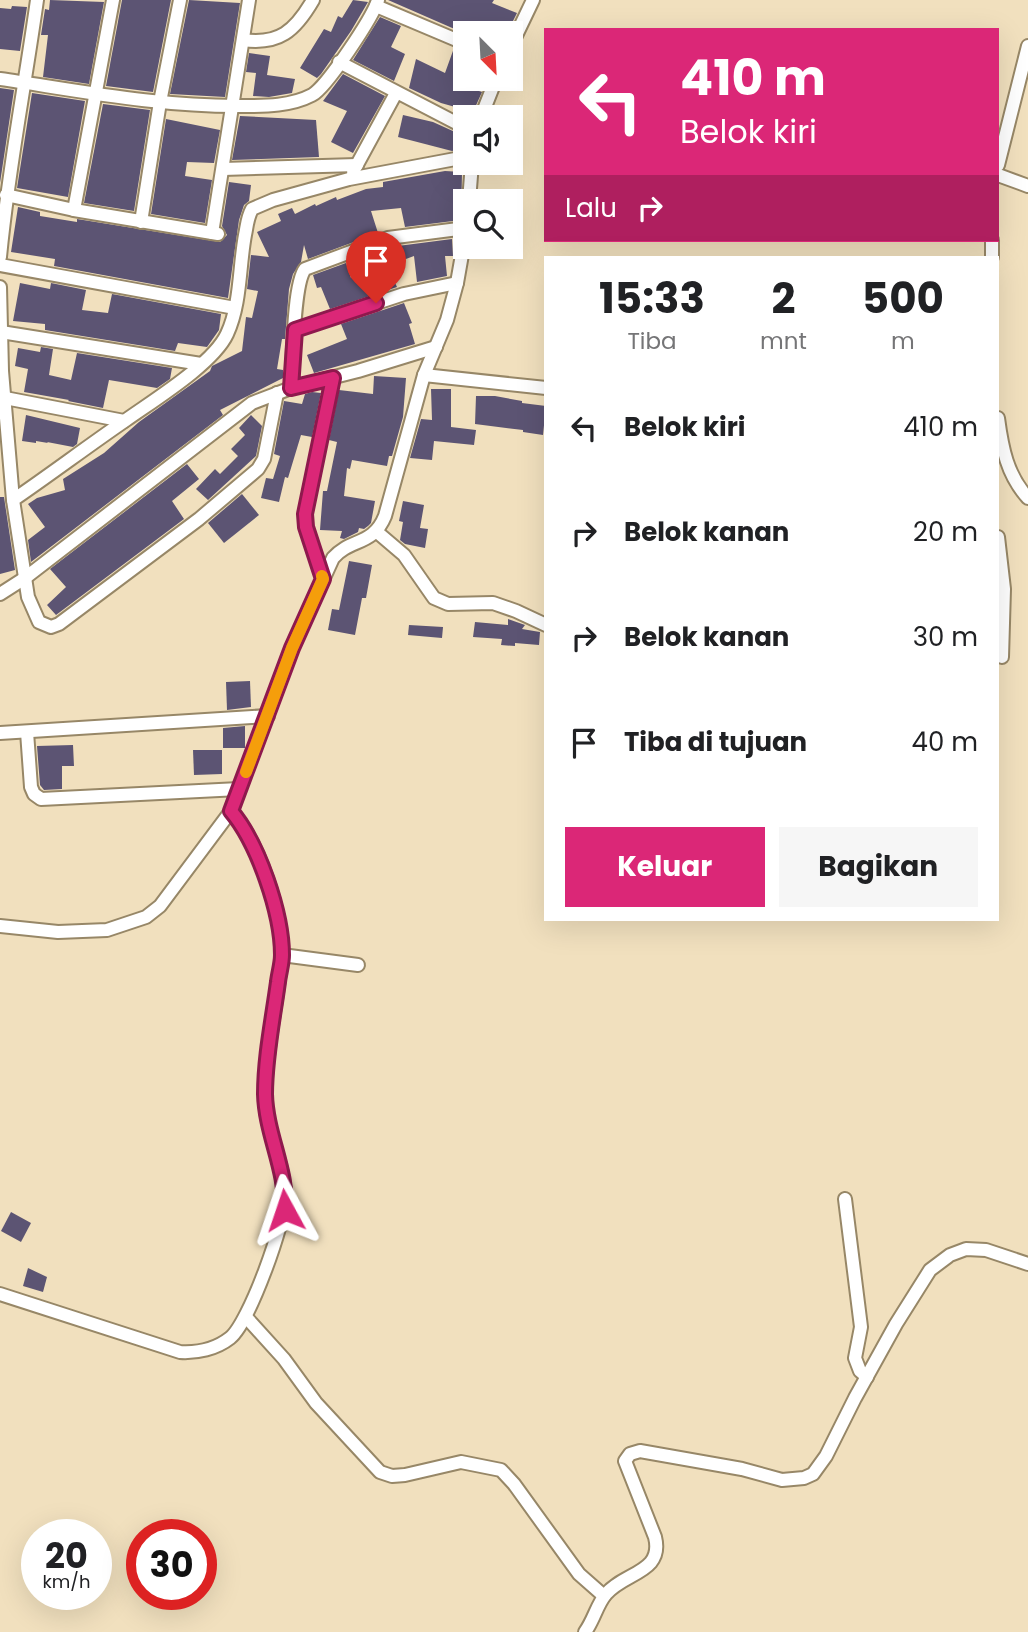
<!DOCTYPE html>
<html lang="id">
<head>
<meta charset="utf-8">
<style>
  :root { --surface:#fff; --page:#f6f6f6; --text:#202124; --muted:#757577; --accent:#db2777 }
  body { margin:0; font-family:Poppins,sans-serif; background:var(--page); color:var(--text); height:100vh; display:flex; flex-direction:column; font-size:26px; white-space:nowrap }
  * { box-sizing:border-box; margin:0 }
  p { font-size:23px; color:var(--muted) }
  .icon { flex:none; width:38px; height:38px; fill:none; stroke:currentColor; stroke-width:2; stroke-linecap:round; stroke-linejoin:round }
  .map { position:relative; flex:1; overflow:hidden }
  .side { position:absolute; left:544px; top:256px; width:455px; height:665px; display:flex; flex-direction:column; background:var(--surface); border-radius:0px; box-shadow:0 7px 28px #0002 }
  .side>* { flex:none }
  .guide { position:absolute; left:544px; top:28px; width:455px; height:214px; border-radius:0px; box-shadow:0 7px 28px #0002; background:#db2777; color:#fff; overflow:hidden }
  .needle { width:46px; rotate:156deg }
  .controls { position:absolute; left:453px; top:21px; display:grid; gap:14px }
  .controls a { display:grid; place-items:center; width:70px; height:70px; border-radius:0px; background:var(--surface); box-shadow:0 7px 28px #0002; font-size:35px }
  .speed { position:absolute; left:21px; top:1519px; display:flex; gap:14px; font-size:35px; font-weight:700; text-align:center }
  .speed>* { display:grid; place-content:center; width:91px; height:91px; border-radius:50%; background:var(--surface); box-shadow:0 7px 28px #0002; line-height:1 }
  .speed small { font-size:18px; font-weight:400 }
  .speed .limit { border:10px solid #d22; background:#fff; color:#111 }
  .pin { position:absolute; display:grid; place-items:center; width:60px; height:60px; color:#fff; margin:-72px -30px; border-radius:50% 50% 50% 0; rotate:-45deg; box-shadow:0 0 7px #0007 }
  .pin .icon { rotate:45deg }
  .me { position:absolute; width:77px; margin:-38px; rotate:355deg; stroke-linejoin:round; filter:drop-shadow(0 0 5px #0008) }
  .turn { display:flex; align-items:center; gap:24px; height:147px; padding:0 21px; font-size:32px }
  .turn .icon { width:91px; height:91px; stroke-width:2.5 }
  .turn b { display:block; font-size:49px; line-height:60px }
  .then { display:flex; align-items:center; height:66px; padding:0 21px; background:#0003; gap:14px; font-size:26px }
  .eta { display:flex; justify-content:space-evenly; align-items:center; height:119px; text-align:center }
  .eta b { font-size:42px; font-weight:700; line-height:49px }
  .action { display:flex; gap:14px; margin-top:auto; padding:14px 21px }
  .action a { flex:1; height:80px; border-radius:0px; background:var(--accent); color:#fff; font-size:28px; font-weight:700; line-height:80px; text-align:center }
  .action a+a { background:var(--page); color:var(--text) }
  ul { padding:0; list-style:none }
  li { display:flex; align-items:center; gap:21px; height:105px; padding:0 21px }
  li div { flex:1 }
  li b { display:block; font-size:26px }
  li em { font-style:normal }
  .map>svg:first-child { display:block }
  .building { fill:#5c5473 }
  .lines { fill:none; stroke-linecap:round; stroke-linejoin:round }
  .street-casing { stroke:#978767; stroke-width:16 }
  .street { stroke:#fff; stroke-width:12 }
  .route-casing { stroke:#8e194d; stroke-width:18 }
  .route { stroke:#db2777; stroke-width:12 }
  .slow { stroke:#f59e0b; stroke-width:12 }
</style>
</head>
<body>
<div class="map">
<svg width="1028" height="1632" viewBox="0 0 1028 1632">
  <rect width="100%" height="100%" fill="#f1e0be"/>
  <g class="building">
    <polygon points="50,0 104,2 89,84 43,77 48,35 41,35 45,9 49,10"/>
    <polygon points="122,0 171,0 153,92 106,86"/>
    <polygon points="189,0 240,3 225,97 170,94"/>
    <polygon points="353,0 368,2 351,31 321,74 317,78 300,68 324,29 331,32 338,16 342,18"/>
    <polygon points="388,0 494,0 492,3 517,13 507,33 466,34"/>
    <polygon points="12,6 27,7 20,51 0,49 0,8 11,9"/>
    <polygon points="380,17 401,26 391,47 405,54 394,81 353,60"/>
    <polygon points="454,48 466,53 466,79 477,79 473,89 482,92 473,112 441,103 409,88 416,59 445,73"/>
    <polygon points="249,53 270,56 267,75 295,79 292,93 269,97 253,96 256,73 246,72"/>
    <polygon points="343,74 385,96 353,153 331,142 347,111 323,101"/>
    <polygon points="0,88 14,90 0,183"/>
    <polygon points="32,93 85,101 68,197 17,188"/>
    <polygon points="103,104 150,110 134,211 84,203"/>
    <polygon points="403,115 433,122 466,137 461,149 452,151 398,137"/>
    <polygon points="240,116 316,120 319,157 232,160"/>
    <polygon points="166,119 220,130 214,163 187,162 185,176 212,180 205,223 151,214"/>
    <polygon points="445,171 462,172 461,220 405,227 401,208 371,211 378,233 308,259 304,245 301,262 293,274 289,289 285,339 282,339 277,369 283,370 283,378 220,410 223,415 31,562 28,540 45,527 28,504 37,498 65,490 63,479 104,453 139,422 210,371 212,366 242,351 246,317 252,318 258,291 247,289 251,255 269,257 257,232 281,221 278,214 292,208 295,214 315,204 316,206 336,197 337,200 366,189 383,187 383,182"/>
    <polygon points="229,182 251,185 249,201 244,205 239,220 228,298 54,266 55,259 11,252 18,207 40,212 40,216 77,222 77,219 220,242 227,235 222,226"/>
    <polygon points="452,239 453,256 445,256 447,276 417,282 414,256 387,266 397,287 330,309 321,287 317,288 313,275 346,263 351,278 372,270 367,255 390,247"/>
    <polygon points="20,283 50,289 51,283 86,290 82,310 108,313 112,294 221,314 219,330 207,347 178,343 175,351 45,330 45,324 13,321"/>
    <polygon points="404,303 412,323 409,324 415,344 314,373 307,355 347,339 341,324"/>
    <polygon points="41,347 53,349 49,375 71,380 77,353 172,368 170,379 157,388 109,380 103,408 68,401 69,400 24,392 28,369 15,366 18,348 40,352"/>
    <polygon points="374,376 406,378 403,417 392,456 389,456 387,466 352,460 350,469 347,468 344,496 375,501 371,523 368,526 364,529 359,528 358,532 344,539 340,538 342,531 320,530 323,491 327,491 337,442 329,440 339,390 373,394"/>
    <polygon points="431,389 451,389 451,427 476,430 474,445 434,441 432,460 410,458 421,419 432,420"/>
    <polygon points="312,392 321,393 312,437 301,435 288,478 285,477 279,502 261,498 266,478 273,479 280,456 274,454 284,401 302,404 305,394"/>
    <polygon points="476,396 495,396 522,401 522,403 546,406 543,435 523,432 523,430 475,424"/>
    <polygon points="26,415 80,428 77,444 73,447 47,442 48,443 36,441 36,443 22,441"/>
    <polygon points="251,415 262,426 256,456 208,500 196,489 215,469 220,474 238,456 231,449 245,435 239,428"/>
    <polygon points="187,464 199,479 172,501 184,519 56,615 47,605 66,587 50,569"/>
    <polygon points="242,494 259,515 224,543 208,523"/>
    <polygon points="0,497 4,497 15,570 0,574"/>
    <polygon points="403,501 424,505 420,528 428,529 425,548 405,544 400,540 403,522 399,521"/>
    <polygon points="349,561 372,565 366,598 362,598 355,635 328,630 332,609 339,610"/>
    <polygon points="508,619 525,625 522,629 540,632 539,645 515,643 515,646 501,645 502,639 473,637 475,622 508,625"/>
    <polygon points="409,625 443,627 442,638 408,635"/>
    <polygon points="250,681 251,707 227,710 226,682"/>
    <polygon points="245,726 245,748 223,748 223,728"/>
    <polygon points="73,745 74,766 62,766 62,789 44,790 40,785 37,746"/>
    <polygon points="193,750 222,750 222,774 194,775"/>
    <polygon points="11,1212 31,1223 21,1242 1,1231"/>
    <polygon points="28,1268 47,1277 43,1292 23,1286"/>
  </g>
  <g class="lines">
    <defs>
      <g id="street">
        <polyline points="376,6 466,44"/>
        <path d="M243,40C279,45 295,31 313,0"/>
        <polyline points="511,46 533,0"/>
        <polyline points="339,62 466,128"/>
        <path d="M0,79C81,91 161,107 244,106C266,106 291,106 312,95C326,88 373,17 378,0"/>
        <polyline points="481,117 496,79"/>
        <polyline points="998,165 1028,46"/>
        <polyline points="223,169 357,165"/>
        <polyline points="353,172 396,93"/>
        <polyline points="998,175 1028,186"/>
        <polyline points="6,195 74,210 218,234"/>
        <polyline points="469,201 472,163"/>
        <polyline points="74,210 113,0"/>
        <polyline points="141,222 160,102 180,0"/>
        <polyline points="212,233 249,0"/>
        <path d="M0,257C8,171 25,86 37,0"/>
        <polyline points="992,257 992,240"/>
        <polyline points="0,265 235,308"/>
        <polyline points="0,287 2,371 13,500"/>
        <polyline points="295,330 404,294 457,283"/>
        <polyline points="1,332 201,364"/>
        <polyline points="424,375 546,388"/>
        <path d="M291,388C293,365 293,284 305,269L388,238L466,228"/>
        <path d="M277,393L264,459L258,469L199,519L59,624L51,627L39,622L28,597L13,500C51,474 88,446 126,420C154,400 213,364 227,334C241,304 239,267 245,235C247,226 247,218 252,209L273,200L349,179L466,157"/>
        <polyline points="5,398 124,421"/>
        <path d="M998,418C1002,448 1007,475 1028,498"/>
        <polyline points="377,532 404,555 434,598 448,604 493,603 516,611 546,625"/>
        <polyline points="998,537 1004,589 1002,657"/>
        <polyline points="323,579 306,527 305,515 333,378"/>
        <polyline points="0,594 25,578 252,403 291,388 358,371 436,347"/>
        <polyline points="27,732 31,787 34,794 41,799 239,789"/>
        <polyline points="0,733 268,716"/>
        <path d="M0,926L58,932L107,930L146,917L160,906L231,811L292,648L333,558C350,538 373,546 385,516L424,375L447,320L457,283L466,232"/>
        <polyline points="282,955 358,965"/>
        <polyline points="845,1199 861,1327 855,1358 860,1371 867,1377"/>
        <path d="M0,1294L180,1352C197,1353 216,1349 230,1338C249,1323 286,1221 285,1196C284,1162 264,1129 265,1092C266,1057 273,1021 278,986C279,976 282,964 282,954C281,910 260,844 231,811"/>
        <polyline points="246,1317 284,1359 316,1403 380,1472 392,1476 405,1475 461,1462 501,1470 514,1484 579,1574 604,1596"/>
        <path d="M585,1632C594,1620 597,1604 606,1594C624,1572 664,1573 655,1537L625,1461L630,1454L640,1451L742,1469L782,1480L804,1478L813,1474L826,1456L855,1398L896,1324L930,1270L950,1255L966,1249L986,1250L1028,1264"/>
      </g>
    </defs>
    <use href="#street" class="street-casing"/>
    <use href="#street" class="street"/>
  </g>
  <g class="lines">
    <defs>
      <path id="route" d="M285,1210C287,1170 266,1134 265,1094C265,1057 273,1019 278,982C279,973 282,964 282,955C282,913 258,843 231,811L292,648L323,579L306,527L305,514L333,378L291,388L295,330L376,303"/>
    </defs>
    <use href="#route" class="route-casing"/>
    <use href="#route" class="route"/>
    <polyline class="slow" points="246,772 292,648 323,579 322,576"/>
  </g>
</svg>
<div class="controls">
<a><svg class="needle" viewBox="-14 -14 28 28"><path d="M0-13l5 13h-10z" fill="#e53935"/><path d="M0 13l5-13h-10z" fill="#757577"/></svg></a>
<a><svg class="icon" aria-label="sound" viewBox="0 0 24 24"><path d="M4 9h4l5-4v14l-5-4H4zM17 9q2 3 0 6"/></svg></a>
<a><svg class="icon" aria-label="search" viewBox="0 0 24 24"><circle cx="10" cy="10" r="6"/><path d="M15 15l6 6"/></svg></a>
</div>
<div class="speed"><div>20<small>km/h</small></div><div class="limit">30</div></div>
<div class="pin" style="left:376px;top:303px;background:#d93025"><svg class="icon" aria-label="arrive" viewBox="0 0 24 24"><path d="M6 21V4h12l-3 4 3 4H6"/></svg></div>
<svg class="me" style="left:285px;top:1210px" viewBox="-20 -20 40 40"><path d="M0-17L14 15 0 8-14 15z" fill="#db2777" stroke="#fff" stroke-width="4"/></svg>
<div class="guide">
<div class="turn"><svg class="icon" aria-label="left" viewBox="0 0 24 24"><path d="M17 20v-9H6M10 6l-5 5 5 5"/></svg><div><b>410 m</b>Belok kiri</div></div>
<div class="then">Lalu<svg class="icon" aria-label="right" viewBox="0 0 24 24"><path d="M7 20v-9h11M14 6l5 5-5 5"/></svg></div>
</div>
<section class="side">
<div class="eta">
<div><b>15:33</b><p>Tiba</p></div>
<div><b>2</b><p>mnt</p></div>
<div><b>500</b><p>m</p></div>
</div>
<ul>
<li><svg class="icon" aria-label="left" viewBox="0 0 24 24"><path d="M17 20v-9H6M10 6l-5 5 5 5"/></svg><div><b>Belok kiri</b></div><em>410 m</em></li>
<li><svg class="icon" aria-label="right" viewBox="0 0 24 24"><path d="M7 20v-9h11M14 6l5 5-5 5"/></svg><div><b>Belok kanan</b></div><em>20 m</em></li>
<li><svg class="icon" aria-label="right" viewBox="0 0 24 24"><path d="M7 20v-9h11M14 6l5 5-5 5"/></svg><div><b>Belok kanan</b></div><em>30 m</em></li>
<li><svg class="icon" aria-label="arrive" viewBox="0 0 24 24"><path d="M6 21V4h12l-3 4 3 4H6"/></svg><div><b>Tiba di tujuan</b></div><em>40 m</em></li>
</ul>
<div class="action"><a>Keluar</a><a>Bagikan</a></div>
</section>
</div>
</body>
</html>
